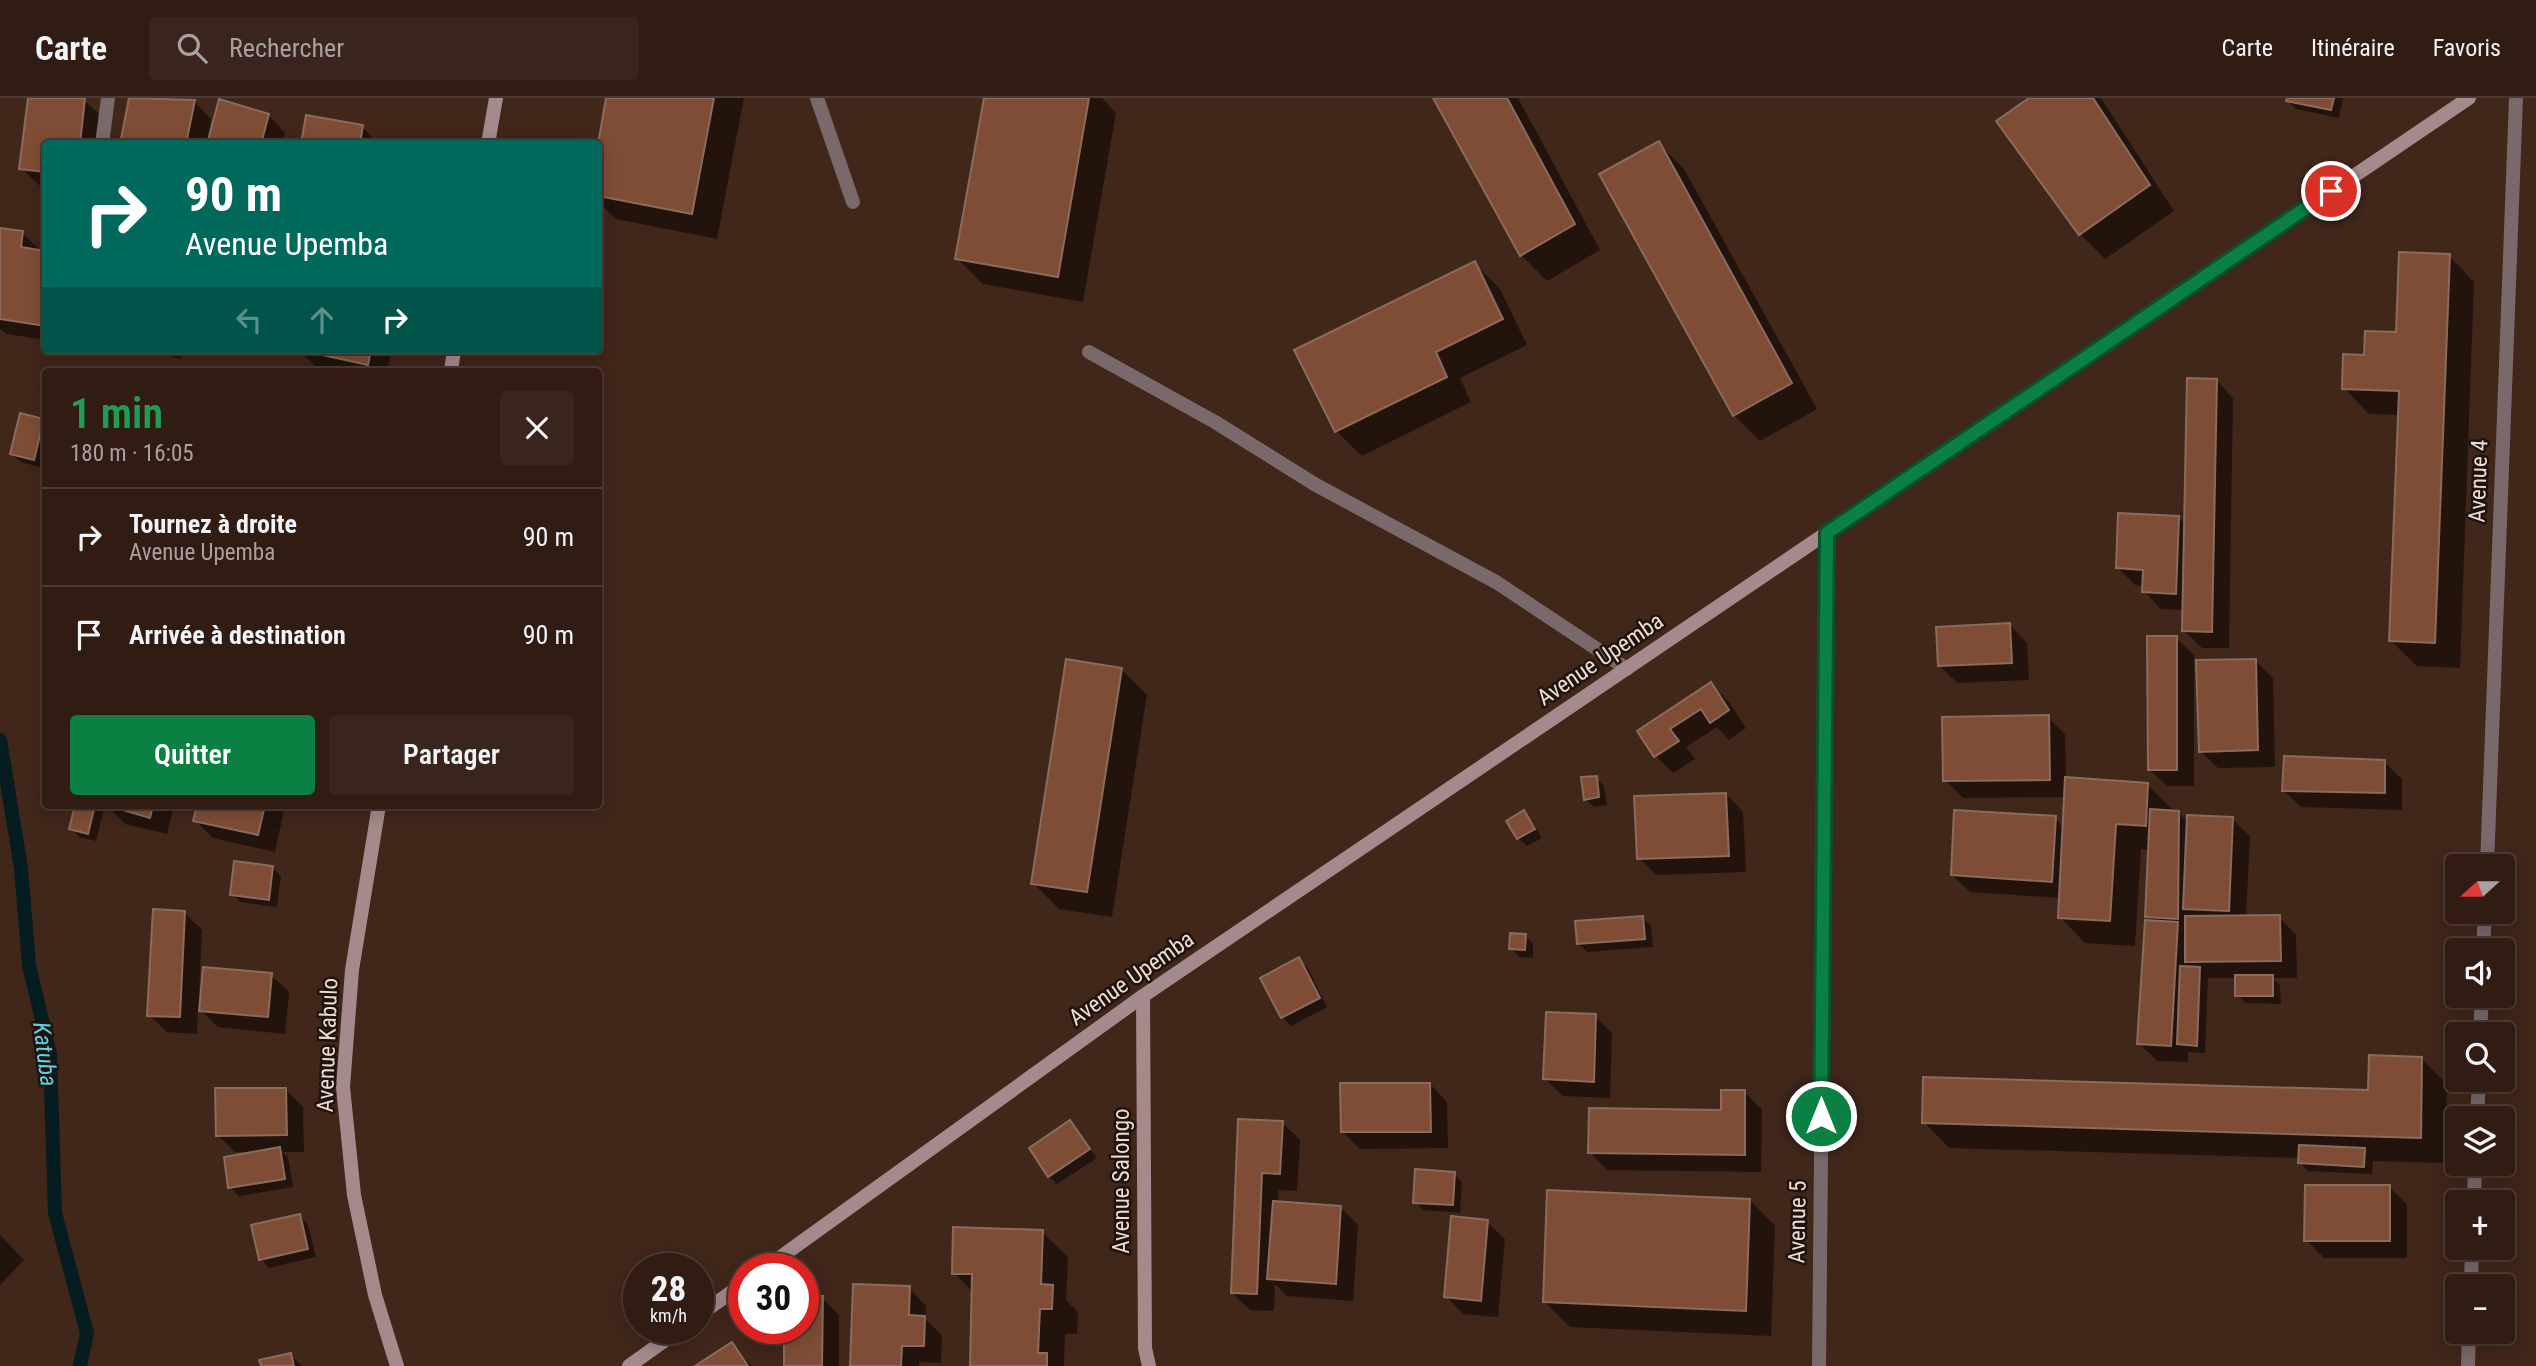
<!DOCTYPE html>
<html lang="fr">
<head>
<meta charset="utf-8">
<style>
  :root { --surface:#311c14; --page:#39251d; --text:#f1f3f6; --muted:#a8a1a0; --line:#4c3a34; --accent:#0b8043 }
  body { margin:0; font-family:"Roboto Condensed",sans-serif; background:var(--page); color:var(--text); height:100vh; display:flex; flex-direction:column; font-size:26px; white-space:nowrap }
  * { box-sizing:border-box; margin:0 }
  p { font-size:23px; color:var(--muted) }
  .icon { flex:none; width:38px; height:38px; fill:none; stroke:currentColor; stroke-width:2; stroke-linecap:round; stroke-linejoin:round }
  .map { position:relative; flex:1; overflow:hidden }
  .side { position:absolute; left:42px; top:270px; width:560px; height:441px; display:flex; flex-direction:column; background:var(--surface); border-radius:7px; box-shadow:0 4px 18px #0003,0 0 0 2px var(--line) }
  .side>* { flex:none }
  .banner { position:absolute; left:42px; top:42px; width:560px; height:214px; border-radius:7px; box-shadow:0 4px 18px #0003,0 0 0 2px var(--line); background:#00695c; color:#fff; overflow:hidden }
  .needle { width:46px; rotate:249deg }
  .fabs { position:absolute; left:2445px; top:756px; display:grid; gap:14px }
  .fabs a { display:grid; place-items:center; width:70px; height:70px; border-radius:7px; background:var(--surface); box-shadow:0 4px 18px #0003,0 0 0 2px var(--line); font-size:35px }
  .speed { position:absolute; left:623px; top:1155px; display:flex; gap:14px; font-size:35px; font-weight:700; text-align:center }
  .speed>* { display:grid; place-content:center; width:91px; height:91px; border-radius:50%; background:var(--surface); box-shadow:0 4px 18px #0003,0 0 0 2px var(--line); line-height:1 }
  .speed small { font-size:18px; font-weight:400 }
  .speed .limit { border:10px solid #d22; background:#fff; color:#111 }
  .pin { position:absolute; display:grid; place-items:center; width:60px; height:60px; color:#fff; margin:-30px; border:4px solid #fff; border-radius:50%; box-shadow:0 2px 7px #0007 }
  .me { position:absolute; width:77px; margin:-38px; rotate:0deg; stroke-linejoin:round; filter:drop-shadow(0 0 5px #0008) }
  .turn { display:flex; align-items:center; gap:24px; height:147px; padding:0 28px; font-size:32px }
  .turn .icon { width:91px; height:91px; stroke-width:2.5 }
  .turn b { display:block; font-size:49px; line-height:60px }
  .lanes { display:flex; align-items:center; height:66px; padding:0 28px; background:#0003; justify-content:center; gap:35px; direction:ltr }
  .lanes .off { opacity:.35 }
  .round { display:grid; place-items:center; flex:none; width:74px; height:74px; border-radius:7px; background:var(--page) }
  .summary { display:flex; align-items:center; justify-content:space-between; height:119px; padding:0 28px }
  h1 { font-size:42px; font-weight:600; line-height:52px; color:#1e9e55 }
  .primary-button { display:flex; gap:14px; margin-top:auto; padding:14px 28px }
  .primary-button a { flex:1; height:80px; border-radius:7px; background:var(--accent); color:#fff; font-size:28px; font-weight:600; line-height:80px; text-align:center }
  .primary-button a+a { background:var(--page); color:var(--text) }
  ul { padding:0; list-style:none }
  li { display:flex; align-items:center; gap:21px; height:98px; padding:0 28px; border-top:2px solid var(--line) }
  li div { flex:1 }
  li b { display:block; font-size:26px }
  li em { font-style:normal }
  header { display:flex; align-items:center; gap:42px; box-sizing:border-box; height:98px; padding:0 35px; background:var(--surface); border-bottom:2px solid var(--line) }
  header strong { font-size:33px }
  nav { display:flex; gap:38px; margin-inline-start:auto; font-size:24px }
  .search { width:490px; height:63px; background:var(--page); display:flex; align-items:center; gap:18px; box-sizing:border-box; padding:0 24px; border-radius:7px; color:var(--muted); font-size:26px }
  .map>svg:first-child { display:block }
  .shadow { fill:#0007 }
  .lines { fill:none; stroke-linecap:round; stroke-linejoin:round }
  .stream { stroke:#051d21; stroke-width:14 }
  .building { fill:#7f4d35; stroke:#8a6b5d; stroke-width:2 }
  .lane { stroke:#79696b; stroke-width:14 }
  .street { stroke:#79696b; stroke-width:14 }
  .secondary { stroke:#a48a8d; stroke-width:14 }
  .route-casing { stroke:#07532c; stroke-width:18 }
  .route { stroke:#0b8043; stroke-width:12 }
  .labels { text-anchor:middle; stroke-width:5; stroke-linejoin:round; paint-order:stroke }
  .street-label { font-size:23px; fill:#eedcd4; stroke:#1f130d }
  .water-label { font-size:24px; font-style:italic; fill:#5fd1e6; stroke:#1f130d }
</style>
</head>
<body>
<header>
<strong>Carte</strong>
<div class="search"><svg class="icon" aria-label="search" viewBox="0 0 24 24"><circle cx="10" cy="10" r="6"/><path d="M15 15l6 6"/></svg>Rechercher</div>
<nav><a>Carte</a><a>Itinéraire</a><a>Favoris</a></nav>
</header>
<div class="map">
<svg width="2536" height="1268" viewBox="0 0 2536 1268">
  <rect width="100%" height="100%" fill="#41261a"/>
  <g class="shadow">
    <polygon points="30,0 84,2 102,19 99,46 46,46 46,88 39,87 21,70"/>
    <polygon points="131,0 177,0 194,3 211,21 209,34 212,35 268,17 285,35 282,46 122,46"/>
    <polygon points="608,0 744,0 717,141 616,121 598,104 598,51"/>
    <polygon points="985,0 1102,0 1116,15 1083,204 983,186 957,160"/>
    <polygon points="1435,0 1518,0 1600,152 1547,183 1521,157"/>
    <polygon points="2032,0 2101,0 2174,113 2105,161 2080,136"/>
    <polygon points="2289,0 2343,0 2339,20 2296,11 2288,3"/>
    <polygon points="362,29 379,46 303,46"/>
    <polygon points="1658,45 1684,71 1817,311 1760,343 1734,317 1602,77"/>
    <polygon points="0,134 22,135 40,152 46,155 46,242 6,236 0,231"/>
    <polygon points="2449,158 2474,184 2460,570 2417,568 2391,543 2400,317 2369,316 2344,290 2366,259 2398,236"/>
    <polygon points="1474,165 1500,191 1527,247 1460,280 1471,304 1362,358 1336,333"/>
    <polygon points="146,252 183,252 181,261"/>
    <polygon points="299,252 392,252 387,273 337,273 315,268"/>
    <polygon points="2216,282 2233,300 2229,550 2202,550 2184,533 2184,512 2161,511 2144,493 2144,488 2135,487 2118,470 2179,420 2186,427"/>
    <polygon points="43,322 46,325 46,357 43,370 21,364 12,356"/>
    <polygon points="2010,527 2027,545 2029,582 1957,585 1939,567"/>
    <polygon points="2176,540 2194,557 2194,688 2167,688 2149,671"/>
    <polygon points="2255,562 2273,580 2275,669 2218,670 2200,653"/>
    <polygon points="1121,571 1147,597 1112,819 1059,811 1033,785"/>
    <polygon points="1711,586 1729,604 1746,630 1729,642 1717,629 1686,649 1695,661 1673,675 1656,658 1639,633"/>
    <polygon points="2048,619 2065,636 2066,681 2147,686 2173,712 2173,715 2179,715 2189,725 2232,721 2250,738 2246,820 2279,819 2296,837 2297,880 2273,880 2280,887 2281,906 2246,905 2237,897 2237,880 2208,880 2205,955 2188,954 2188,964 2157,963 2139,945 2153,824 2147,818 2150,752 2141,751 2135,848 2085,845 2060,819 2061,800 1970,794 1952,777 2055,720 2064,730 2066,699 1963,700 1945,682"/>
    <polygon points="2384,664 2402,681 2402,712 2301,709 2283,692"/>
    <polygon points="1596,680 1604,688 1607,707 1594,709 1585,701"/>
    <polygon points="1726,696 1743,714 1746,774 1656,777 1639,760"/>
    <polygon points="77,707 105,707 96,743 79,739 71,730"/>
    <polygon points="106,707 174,707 167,736 125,726"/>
    <polygon points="198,707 285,707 275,754 213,740 195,722"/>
    <polygon points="1523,714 1532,723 1542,740 1527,748 1518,740"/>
    <polygon points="272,769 281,778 277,809 240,804 232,796"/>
    <polygon points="185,815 202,832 199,896 271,877 289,894 285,936 218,929 198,910 197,936 167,934 149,917"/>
    <polygon points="1643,820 1651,828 1653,849 1587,854 1578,845"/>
    <polygon points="1525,837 1533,846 1533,860 1519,859 1511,850"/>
    <polygon points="1298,861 1307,869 1327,909 1291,928 1282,919"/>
    <polygon points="1595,918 1612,935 1610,1000 1563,998 1545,981"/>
    <polygon points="2422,961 2447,986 2445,1065 2373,1063 2372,1076 2308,1073 2300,1065 2300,1060 1949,1050 1924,1024 2370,994"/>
    <polygon points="1430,986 1447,1004 1448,1050 1360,1051 1342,1033"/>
    <polygon points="286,992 303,1009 304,1054 282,1054 288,1059 293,1089 239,1098 230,1089 247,1054 235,1054 218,1037"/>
    <polygon points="1745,994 1762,1012 1761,1074 1607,1072 1590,1054 1723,1014"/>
    <polygon points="1240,1023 1282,1024 1300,1042 1297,1093 1279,1092 1278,1105 1340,1109 1358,1127 1353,1203 1287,1198 1275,1186 1274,1213 1250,1212 1232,1195"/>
    <polygon points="1070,1024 1097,1060 1057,1086 1049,1078"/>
    <polygon points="1454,1076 1462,1084 1460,1115 1423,1112 1415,1104"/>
    <polygon points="2389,1089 2407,1106 2407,1160 2324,1160 2306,1142"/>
    <polygon points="1750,1102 1775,1128 1771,1238 1570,1229 1545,1204"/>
    <polygon points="300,1118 308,1127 316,1159 269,1170 261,1161"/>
    <polygon points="1487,1124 1505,1141 1498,1219 1463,1216 1446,1198"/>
    <polygon points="1042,1134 1068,1159 1066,1202 1078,1214 1077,1236 1065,1236 1064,1268 972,1268 974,1195 954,1175"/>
    <polygon points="0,1137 24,1162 0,1187"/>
    <polygon points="909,1190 926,1208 926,1222 942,1237 941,1265 919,1264 919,1268 852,1268"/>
    <polygon points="822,1200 839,1217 839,1268 786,1268 803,1230"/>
    <polygon points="731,1246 752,1268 698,1268"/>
    <polygon points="290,1257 302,1268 262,1268"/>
  </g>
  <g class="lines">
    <polyline class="stream" points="0,642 21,770 29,867 50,956 55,1115 87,1235 80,1268"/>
  </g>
  <g class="building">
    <polygon points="28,0 85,0 80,46 46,46 46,74 19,71"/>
    <polygon points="129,0 195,2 186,46 120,46"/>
    <polygon points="606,0 714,0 692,116 598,98 598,46"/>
    <polygon points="984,0 1089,0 1058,179 955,161"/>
    <polygon points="1433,0 1507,0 1575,126 1520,158"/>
    <polygon points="2029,0 2093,0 2150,87 2079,137 1996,23"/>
    <polygon points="2287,0 2334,0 2331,12 2286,3"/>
    <polygon points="219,1 269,16 261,46 207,46"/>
    <polygon points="306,17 363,27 360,46 301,46"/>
    <polygon points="1659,43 1792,285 1733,318 1599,76"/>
    <polygon points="0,130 23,133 21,149 46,153 46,228 0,221"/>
    <polygon points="2399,154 2450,156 2435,545 2389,543 2399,293 2342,291 2343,256 2364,257 2365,233 2396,234"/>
    <polygon points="1475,163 1503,221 1436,254 1447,279 1335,334 1294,252"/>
    <polygon points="300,252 371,252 368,267"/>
    <polygon points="2187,280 2217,281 2212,534 2182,533"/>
    <polygon points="20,315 44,321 34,362 10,356"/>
    <polygon points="2118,415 2179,418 2176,496 2142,494 2143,472 2116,470"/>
    <polygon points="2010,525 2012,565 1938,568 1936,529"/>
    <polygon points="2147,538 2177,538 2177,672 2148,672"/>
    <polygon points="1066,561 1122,570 1087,794 1031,786"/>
    <polygon points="2256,561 2258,652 2199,654 2196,562"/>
    <polygon points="1711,584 1729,612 1710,625 1701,611 1670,631 1679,643 1654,659 1637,633"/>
    <polygon points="2049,617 2050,682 1943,683 1942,619"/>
    <polygon points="2284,658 2385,662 2385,695 2282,693"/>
    <polygon points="1597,678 1599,699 1584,702 1581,679"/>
    <polygon points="2065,679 2148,685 2146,728 2116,726 2110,823 2058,820"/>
    <polygon points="1726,695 1729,758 1637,761 1634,698"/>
    <polygon points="75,707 95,707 88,736 69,731"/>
    <polygon points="106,707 153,707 150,720"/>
    <polygon points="197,707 265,707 258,737 193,723"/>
    <polygon points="2150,711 2179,713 2178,821 2145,819"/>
    <polygon points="1524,712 1535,731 1517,741 1506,723"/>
    <polygon points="1954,712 2056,718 2052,784 1951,777"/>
    <polygon points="2187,717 2233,719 2229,813 2183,811"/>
    <polygon points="234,763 273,768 269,802 230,797"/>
    <polygon points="153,811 185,813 180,919 147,918"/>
    <polygon points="2280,817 2281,863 2185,864 2185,818"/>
    <polygon points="1643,818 1645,841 1577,846 1575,823"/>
    <polygon points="2145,822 2178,824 2171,948 2137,946"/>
    <polygon points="1510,835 1526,836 1525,852 1509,851"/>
    <polygon points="1299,859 1320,900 1281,920 1260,880"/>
    <polygon points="2180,868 2200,869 2197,948 2177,946"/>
    <polygon points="203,869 272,875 268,919 199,913"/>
    <rect x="2235" y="877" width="38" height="21"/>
    <polygon points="1546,914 1596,916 1594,984 1543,981"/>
    <polygon points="2369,957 2422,959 2421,1040 1922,1025 1923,979 2368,992"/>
    <polygon points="1340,985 1430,985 1431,1034 1341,1034"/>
    <polygon points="215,990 286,990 287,1037 216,1038"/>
    <polygon points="1721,992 1745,992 1745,1057 1588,1055 1589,1010 1721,1012"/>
    <polygon points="1238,1021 1283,1023 1280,1076 1262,1075 1257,1196 1231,1195"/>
    <polygon points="1070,1022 1090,1051 1048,1079 1029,1050"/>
    <polygon points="2299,1047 2365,1050 2364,1069 2298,1065"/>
    <polygon points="280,1049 285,1081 228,1090 224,1059"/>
    <polygon points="1415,1071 1455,1074 1453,1107 1413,1105"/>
    <polygon points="2305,1087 2390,1087 2390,1143 2304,1143"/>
    <polygon points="1547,1092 1750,1101 1746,1213 1543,1204"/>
    <polygon points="1273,1103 1341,1108 1336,1186 1267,1181"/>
    <polygon points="300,1116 308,1151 259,1162 251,1127"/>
    <polygon points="1451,1118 1488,1122 1481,1203 1444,1199"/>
    <polygon points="953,1129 1043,1132 1041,1186 1053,1187 1052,1211 1040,1211 1038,1255 1047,1255 1047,1268 970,1268 972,1176 952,1176"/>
    <polygon points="853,1186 910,1188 909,1217 925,1218 924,1248 902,1248 901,1268 850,1268"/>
    <polygon points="803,1198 823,1198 822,1268 784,1268 784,1230 803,1230"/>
    <polygon points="732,1244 748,1268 695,1268"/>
    <polygon points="291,1255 294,1268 261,1268 259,1262"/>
  </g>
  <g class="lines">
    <g class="lane">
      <polyline points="817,0 853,104"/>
      <polyline points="1089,254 1215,324 1316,387 1496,484 1627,571"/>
    </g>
    <g class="street">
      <polyline points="102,46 108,0"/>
      <polyline points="2487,768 2516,0"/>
      <polyline points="2483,852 2485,814"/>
      <polyline points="2480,936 2482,898"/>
      <polyline points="2477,1020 2479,982"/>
      <polyline points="2474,1104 2475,1066"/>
      <polyline points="2471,1188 2472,1150"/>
      <polyline points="1819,1268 1827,435"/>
      <polyline points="2468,1268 2469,1234"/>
    </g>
    <g class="secondary">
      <polyline points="488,46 496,0"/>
      <polyline points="451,273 454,252"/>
      <polyline points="379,707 352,872 343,989 354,1097 375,1197 397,1268"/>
      <polyline points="1143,898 1145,1250 1149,1268"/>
      <polyline points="764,1171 1143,898 2469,0"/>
      <polyline points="698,1218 744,1185"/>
      <polyline points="629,1268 682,1230"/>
    </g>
  </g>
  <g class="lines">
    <defs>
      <polyline id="route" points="1821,1018 1827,435 2331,93"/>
    </defs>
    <use href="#route" class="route-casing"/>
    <use href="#route" class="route"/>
  </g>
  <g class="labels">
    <g class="street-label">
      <text transform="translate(2478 383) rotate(-88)" y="8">Avenue 4</text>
      <text transform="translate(1600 561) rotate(-34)" y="8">Avenue Upemba</text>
      <text transform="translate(1131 880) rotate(-35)" y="8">Avenue Upemba</text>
      <text transform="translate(327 947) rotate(-88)" y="8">Avenue Kabulo</text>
      <text transform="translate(1121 1083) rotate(-90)" y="8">Avenue Salongo</text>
      <text transform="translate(1797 1124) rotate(-89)" y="8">Avenue 5</text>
    </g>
    <g class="water-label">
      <text transform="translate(45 956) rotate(83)" y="8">Katuba</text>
    </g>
  </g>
</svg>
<div class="fabs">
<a><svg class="needle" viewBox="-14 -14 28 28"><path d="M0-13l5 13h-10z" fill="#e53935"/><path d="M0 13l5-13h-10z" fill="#a8a1a0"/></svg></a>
<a><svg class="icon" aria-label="sound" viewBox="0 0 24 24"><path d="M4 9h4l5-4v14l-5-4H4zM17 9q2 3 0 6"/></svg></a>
<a><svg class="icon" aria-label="search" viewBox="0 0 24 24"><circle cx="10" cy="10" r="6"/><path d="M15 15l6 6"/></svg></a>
<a><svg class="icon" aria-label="layers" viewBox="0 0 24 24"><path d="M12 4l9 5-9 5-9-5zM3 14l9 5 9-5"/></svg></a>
<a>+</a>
<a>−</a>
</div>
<div class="speed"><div>28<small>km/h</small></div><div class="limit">30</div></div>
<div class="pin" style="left:2331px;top:93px;background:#d93025"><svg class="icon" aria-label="arrive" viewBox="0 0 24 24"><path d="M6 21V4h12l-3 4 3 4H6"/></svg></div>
<svg class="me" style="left:1821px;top:1018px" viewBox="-20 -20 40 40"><circle r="17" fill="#0b8043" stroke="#fff" stroke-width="3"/><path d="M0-11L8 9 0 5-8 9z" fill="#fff"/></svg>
<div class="banner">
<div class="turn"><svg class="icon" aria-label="right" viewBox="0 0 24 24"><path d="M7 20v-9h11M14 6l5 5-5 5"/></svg><div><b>90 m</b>Avenue Upemba</div></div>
<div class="lanes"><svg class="icon off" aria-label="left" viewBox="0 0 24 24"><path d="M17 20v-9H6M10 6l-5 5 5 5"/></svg><svg class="icon off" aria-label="ahead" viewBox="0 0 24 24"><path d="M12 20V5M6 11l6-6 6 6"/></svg><svg class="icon" aria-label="right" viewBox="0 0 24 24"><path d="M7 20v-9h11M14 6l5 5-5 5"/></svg></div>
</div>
<section class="side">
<div class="summary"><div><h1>1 min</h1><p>180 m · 16:05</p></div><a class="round"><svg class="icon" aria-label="close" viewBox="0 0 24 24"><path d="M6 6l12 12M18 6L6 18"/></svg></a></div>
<ul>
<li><svg class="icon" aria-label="right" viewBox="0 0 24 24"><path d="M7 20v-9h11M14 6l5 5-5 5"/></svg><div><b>Tournez à droite</b><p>Avenue Upemba</p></div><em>90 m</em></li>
<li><svg class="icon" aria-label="arrive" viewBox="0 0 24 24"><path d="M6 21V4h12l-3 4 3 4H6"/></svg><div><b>Arrivée à destination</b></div><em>90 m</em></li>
</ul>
<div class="primary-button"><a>Quitter</a><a>Partager</a></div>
</section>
</div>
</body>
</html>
